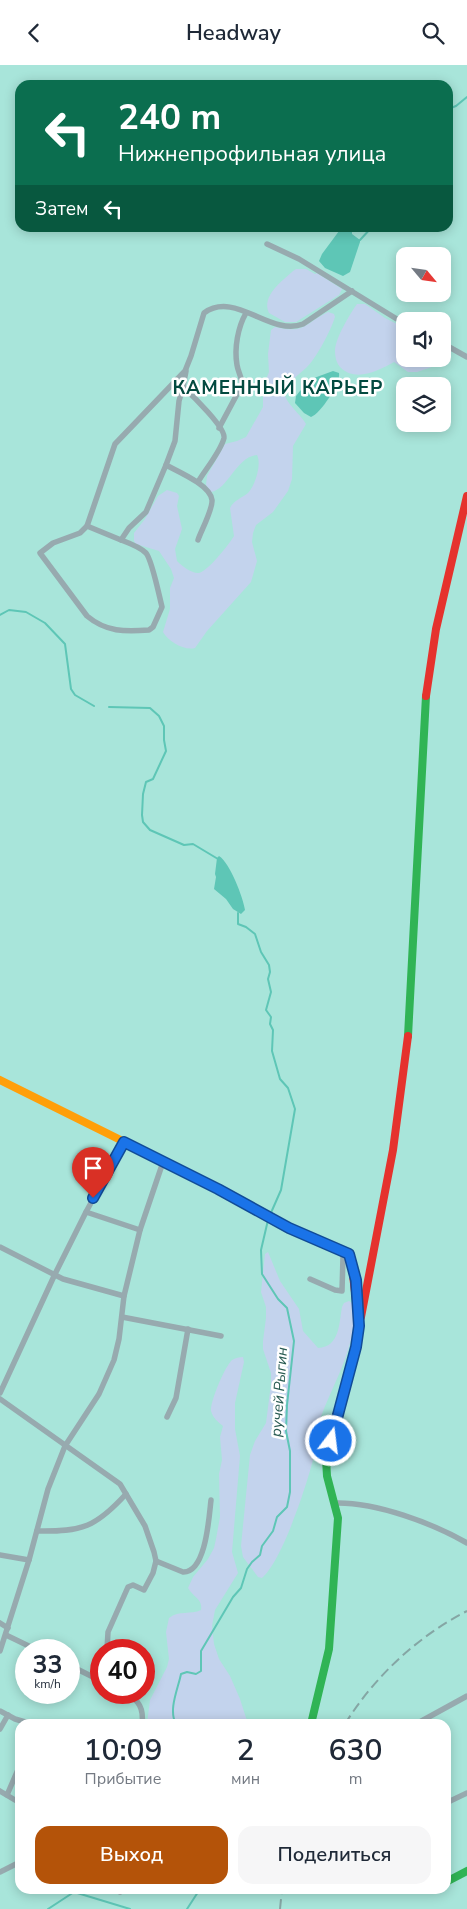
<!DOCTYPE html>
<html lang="ru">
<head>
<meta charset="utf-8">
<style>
  :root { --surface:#fff; --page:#f6f6f7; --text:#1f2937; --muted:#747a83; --accent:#b45309 }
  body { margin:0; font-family:"Nunito Sans",sans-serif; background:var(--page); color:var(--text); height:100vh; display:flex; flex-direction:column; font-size:19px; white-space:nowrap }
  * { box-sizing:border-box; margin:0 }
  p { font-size:16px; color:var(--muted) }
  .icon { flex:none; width:28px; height:28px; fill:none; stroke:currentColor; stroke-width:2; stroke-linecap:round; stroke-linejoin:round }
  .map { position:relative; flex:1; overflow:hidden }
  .side { position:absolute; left:15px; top:1654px; width:436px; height:175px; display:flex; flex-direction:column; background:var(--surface); border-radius:15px; box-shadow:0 2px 12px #0003 }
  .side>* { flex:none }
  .hud { position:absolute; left:15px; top:15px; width:438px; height:152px; border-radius:15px; box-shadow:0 2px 12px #0003; background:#0b6e4f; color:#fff; overflow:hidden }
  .needle { width:32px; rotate:119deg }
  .fabs { position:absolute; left:396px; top:182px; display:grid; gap:10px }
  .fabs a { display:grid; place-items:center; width:55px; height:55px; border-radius:10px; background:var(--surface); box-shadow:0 2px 12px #0003; font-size:25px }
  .speed { position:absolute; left:15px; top:1574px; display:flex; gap:10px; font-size:25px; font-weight:700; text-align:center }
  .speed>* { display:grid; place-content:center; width:65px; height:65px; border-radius:50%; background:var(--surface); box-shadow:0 2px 12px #0003; line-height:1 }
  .speed small { font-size:12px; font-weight:400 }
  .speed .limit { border:8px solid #d22; background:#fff; color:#111 }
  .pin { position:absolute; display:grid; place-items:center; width:42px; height:42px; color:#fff; margin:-51px -21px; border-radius:50% 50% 50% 0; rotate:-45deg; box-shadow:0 0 5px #0007 }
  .pin .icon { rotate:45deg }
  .me { position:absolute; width:55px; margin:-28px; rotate:15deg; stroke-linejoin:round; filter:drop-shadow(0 0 4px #0008) }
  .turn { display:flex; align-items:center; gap:18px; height:105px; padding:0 20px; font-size:22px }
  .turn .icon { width:65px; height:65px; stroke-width:2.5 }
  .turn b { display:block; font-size:35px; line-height:42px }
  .then { display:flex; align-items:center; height:48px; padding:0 20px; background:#0003; gap:10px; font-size:19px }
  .eta { display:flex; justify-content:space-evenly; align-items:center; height:85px; text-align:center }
  .eta b { font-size:30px; font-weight:600; line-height:35px }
  .button { display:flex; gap:10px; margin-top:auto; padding:10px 20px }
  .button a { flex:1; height:58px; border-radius:15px; background:var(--accent); color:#fff; font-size:20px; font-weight:600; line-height:58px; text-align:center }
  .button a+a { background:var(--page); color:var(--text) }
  header { display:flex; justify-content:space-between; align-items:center; height:65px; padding:0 20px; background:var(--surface); font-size:22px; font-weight:600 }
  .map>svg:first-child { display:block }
  .green { fill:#c3d3ed }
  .water { fill:#5ec6b6 }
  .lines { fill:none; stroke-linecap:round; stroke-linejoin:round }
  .stream { stroke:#5ec6b6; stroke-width:2 }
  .street { stroke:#97aaaf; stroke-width:5.5 }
  .fast { stroke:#30b455; stroke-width:8 }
  .slow { stroke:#ff9f0a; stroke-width:8 }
  .jam { stroke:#e5322d; stroke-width:8 }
  .rail { stroke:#85a6a4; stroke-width:2; stroke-dasharray:10 5; stroke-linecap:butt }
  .route-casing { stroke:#114b97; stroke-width:12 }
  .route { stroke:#1a73e8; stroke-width:9 }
  .labels { text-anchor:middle; stroke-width:5; stroke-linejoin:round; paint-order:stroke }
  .water-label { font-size:15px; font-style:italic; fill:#2b5d54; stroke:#fff }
  .district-label { font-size:19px; font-weight:bold; letter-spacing:1px; fill:#034a40; stroke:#fff }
</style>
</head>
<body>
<header><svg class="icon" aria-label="back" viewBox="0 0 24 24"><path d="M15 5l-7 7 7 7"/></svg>Headway<svg class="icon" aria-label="search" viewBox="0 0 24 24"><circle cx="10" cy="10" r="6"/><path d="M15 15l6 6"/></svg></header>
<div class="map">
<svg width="467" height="1844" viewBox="0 0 467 1844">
  <rect width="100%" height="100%" fill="#a8e5da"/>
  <g class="green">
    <path d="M296,204H306L315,209L317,208L342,224L339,230L296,257H285L269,248C261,231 282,216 293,206Z"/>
    <path d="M357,239H365L385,253L405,263V294H436L432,302L417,307H408L394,297C378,306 356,317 341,303C336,298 335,291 335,285C336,272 350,249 357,239Z"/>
    <path d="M328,247L334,249L335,252C331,265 316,294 306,303C300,308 284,321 285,330C286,338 302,351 306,359L293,381L292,414L288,426L273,447L256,460L253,468L252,477L257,496L251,517L207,566L195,583C184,586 168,576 163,567L170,544V523L174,513L171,504L159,486L136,479L134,476V468L145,454L158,431L167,425L177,428L179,431L177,441L182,464L175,484L177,496C182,501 191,508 198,508C207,508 229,479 234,471L230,443C234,435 242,433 248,428C255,421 262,399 257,390C236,392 228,425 211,427L206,420L207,411L225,379L237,376L246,372L263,342V322L269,307L268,289L271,265L275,262C305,269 304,259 328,247Z"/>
    <path d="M268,1187L280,1216L299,1244L303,1266L318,1283C340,1282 339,1258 342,1242L344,1238L349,1236L352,1238C361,1279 329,1323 318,1361C315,1372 316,1384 313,1395C306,1422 282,1496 262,1513L258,1512L243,1492L241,1481L250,1390L255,1376L266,1358L271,1319V1308L263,1284V1276L266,1253V1242L261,1227L265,1189Z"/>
    <path d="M243,1292L244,1297L235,1338V1364L240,1391L232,1487L238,1508L215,1545L212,1561L214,1579L219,1594L230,1611L240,1634L248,1659H147L150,1635L167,1602L169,1594L166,1567L169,1553C179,1545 191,1550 201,1545C203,1534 193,1532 188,1523L193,1512L208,1494L214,1483L216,1474L220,1452L219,1409L222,1395L220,1372L223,1361C218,1357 213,1353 211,1346C210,1337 225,1301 232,1295C235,1293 240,1292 243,1292Z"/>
  </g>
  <g class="water">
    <polygon points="342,162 352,163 352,169 360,175 360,177 350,207 343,211 325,203 319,196 322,189"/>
    <path d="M333,306L339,308C341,318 320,349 311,352L304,348L295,338L296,331L300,326L314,313Z"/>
    <path d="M219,791C230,798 243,832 245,845L241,849L233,844L226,834L214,824L216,812L215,809L217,793Z"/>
  </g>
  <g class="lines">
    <g class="stream">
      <polyline points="448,44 456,41 467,32"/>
      <polyline points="360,175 372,162"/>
      <polyline points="0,550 9,545 26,547 45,558 65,579 71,624 75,630 94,641"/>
      <polyline points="109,642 150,643 159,651 164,661 164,675 166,686 153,714 146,717 143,729 142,750 143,757 150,765 184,780 193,779 218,794"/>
      <polyline points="238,848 238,859 246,862 255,869 261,887 269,900 270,907 268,914 271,927 266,945 271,952 270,959 273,965 272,986 280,1014 288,1023 295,1044 281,1125 270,1150"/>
      <path d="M176,1659C168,1645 178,1624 181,1609L187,1607L196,1609L201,1606V1586L233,1532L241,1523L247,1504L252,1497L260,1490L262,1481L273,1466L277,1452L287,1442L290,1427V1386L286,1366L287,1340L294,1276L287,1243L278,1234L262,1209L261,1185L268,1155"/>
      <polyline points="48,1844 74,1827 130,1844"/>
      <polyline points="187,1844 200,1824"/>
    </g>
    <g class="street">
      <polyline points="267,179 299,194 405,259"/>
      <polyline points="442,278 467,292"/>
      <path d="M183,322C192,330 226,363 224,373C221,386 205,405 198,417"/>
      <path d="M219,363L242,320C242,312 238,307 237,300C234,283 238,262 246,248"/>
      <path d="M166,400C179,407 210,420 212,435C213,444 201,466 198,475"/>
      <polyline points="87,461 121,475 129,463 146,447 166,400 175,376 179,336 183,322 186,306"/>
      <path d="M121,475C129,478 140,482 146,488C152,495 159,530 162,542L153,562L149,565C125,567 106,567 87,551L40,488L53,478L80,468L87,461L115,379L185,306L191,291L204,248C235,225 271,272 303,259L352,226"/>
      <polyline points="86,1147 140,1165"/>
      <polyline points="0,1182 63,1214 124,1231"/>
      <polyline points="310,1214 335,1225 342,1226 343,1192 346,1187"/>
      <polyline points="122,1252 221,1271"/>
      <polyline points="0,1328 55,1209 86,1147 124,1077"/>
      <polyline points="0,1334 120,1419 145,1461 154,1487 156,1496 153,1508 144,1525 133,1520 128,1522 108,1567 107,1585"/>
      <polyline points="167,1352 176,1333 188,1264"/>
      <path d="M335,1438C376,1437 432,1458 467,1478"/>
      <path d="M37,1466C82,1467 96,1462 126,1429"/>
      <polyline points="0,1490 29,1495"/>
      <path d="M156,1496L183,1507C206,1508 209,1452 211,1435"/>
      <polyline points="0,1558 8,1563"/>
      <polyline points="6,1570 37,1585"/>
      <polyline points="0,1586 29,1495 48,1424 65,1381 99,1329 114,1295 119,1274 124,1231 140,1165 163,1097"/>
      <polyline points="69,1600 101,1616"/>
      <path d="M126,1628C139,1635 144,1644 142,1659"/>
      <polyline points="0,1646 15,1654 32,1659"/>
      <polyline points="416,1659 467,1631"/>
      <polyline points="0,1664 8,1650"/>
      <polyline points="0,1726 20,1738"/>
      <polyline points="7,1730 20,1700"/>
      <polyline points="446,1738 467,1728"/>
      <polyline points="0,1807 20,1797"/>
      <polyline points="114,1824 120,1827"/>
    </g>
    <g class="fast">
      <polyline points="408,971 426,631"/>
      <polyline points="311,1659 329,1584 338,1453 327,1411 326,1394 336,1357"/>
      <polyline points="446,1817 467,1806"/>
    </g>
    <polyline class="slow" points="0,1015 201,1115"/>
    <g class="jam">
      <polyline points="426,631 436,564 467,431"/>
      <polyline points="201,1115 289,1163 346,1187 351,1193 359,1261 356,1282 336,1357"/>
      <polyline points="361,1252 393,1085 408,971"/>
    </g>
    <g class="rail">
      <path d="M345,1659C374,1612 418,1571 467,1546"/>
      <polyline points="280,1844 282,1824"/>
    </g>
  </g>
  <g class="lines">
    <defs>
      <polyline id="route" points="93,1133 124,1077 218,1124 289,1163 349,1189 356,1215 359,1261 356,1282 331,1376"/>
    </defs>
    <use href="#route" class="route-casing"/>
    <use href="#route" class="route"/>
  </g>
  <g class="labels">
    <g class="water-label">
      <text transform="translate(279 1327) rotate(-86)" y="5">ручей Рыгин</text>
    </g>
    <g class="district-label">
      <text x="278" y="329">КАМЕННЫЙ КАРЬЕР</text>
    </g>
  </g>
</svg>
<div class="fabs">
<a><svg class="needle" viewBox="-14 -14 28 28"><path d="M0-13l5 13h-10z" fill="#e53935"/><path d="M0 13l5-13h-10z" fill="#747a83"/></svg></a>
<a><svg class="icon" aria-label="sound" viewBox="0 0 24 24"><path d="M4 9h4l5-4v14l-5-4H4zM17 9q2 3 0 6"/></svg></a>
<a><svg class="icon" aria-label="layers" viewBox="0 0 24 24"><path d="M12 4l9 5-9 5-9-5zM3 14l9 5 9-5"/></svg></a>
</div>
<div class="speed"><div>33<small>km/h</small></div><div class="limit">40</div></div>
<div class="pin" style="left:93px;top:1133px;background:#d93025"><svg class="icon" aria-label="arrive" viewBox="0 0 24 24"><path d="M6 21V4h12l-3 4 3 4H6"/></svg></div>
<svg class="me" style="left:331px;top:1376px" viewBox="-20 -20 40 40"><circle r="17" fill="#1a73e8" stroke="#fff" stroke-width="3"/><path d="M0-11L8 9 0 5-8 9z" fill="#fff"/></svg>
<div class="hud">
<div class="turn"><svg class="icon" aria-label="left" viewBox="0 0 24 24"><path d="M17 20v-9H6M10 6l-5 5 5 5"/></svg><div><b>240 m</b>Нижнепрофильная улица</div></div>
<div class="then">Затем<svg class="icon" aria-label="left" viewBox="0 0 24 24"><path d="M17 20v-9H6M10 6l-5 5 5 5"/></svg></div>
</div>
<section class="side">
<div class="eta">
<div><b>10:09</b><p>Прибытие</p></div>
<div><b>2</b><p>мин</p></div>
<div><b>630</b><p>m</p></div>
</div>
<div class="button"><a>Выход</a><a>Поделиться</a></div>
</section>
</div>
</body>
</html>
